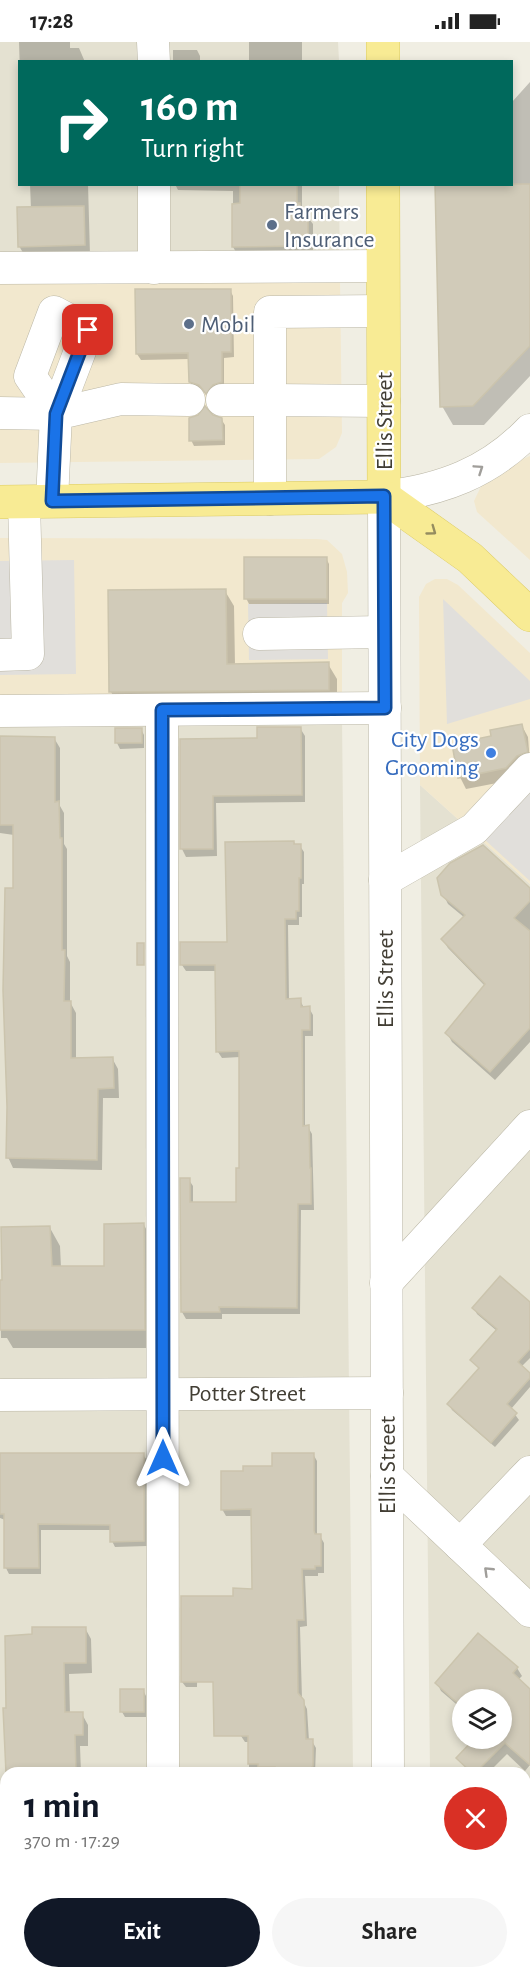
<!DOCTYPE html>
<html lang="en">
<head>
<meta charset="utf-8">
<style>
  :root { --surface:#fff; --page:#f6f6f6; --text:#222; --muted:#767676; --accent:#111827 }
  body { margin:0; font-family:"Alegreya Sans",sans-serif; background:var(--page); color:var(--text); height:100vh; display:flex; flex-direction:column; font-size:22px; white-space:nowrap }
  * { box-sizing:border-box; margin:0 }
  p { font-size:20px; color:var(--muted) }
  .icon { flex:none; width:33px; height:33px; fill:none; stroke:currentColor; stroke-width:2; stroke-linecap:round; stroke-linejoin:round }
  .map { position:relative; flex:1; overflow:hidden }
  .sheet { position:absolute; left:0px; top:1725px; width:531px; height:212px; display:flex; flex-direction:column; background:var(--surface); border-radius:18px 18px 0 0; box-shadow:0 3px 9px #0003 }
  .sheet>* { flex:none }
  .guide { position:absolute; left:18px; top:18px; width:495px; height:126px; border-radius:0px; box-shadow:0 3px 9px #0003; background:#00695c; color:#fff; overflow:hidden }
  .fabs { position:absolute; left:452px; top:1647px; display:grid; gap:12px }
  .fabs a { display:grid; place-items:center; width:60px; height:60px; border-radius:50%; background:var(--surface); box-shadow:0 3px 9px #0003; font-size:30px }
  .pin { position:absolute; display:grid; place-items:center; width:51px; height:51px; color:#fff; margin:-26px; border-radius:12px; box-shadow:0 3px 9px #0006 }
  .me { position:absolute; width:66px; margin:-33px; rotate:0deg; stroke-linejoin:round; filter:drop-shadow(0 0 4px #0008) }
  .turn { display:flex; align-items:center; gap:21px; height:126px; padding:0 24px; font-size:27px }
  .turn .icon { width:78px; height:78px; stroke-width:2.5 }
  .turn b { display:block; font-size:42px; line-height:51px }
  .round { display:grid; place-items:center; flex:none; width:63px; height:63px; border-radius:32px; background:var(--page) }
  .summary { display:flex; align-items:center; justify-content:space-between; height:102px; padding:0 24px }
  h1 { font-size:36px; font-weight:700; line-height:45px; color:var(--accent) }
  .primary-button { display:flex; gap:12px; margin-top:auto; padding:12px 24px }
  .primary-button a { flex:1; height:69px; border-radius:36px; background:var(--accent); color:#fff; font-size:24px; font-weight:700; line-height:69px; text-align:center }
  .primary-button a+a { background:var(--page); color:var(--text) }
  .status { display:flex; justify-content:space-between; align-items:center; height:42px; padding:0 30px; background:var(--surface); direction:ltr }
  .status svg { height:16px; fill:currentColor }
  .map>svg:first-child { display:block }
  .residential { fill:#e4e1d1; fill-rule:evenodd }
  .commercial { fill:#f2e8ce }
  .parking { fill:#e1dfdb }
  .shadow { fill:#0003 }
  .building { fill:#d1cbb9; stroke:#cbc4ad; stroke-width:1.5 }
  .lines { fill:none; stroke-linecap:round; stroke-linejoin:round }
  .minor-casing { stroke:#bbb7a6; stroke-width:33 }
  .major-casing { stroke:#dbcb66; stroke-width:34 }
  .minor { stroke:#fff; stroke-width:32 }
  .major { stroke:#f8eb94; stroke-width:33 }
  .oneway { stroke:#a09e9a }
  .oneway2 { stroke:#948c5f }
  .route-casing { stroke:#114b97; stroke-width:15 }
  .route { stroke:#1a73e8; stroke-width:10 }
  .service-dot { fill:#5c6f8a; stroke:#fff; stroke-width:2 }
  .shop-dot { fill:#3f7fe0; stroke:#fff; stroke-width:2 }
  .labels { text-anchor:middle; stroke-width:4.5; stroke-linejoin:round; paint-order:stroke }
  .service-label { font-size:24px; fill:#4e5e75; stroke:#fff; text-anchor:start }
  .street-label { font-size:24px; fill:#423e34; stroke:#fff }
  .shop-label { font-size:24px; fill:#366cbe; stroke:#fff; text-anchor:end }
</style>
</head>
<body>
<div class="status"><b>17:28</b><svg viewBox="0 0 49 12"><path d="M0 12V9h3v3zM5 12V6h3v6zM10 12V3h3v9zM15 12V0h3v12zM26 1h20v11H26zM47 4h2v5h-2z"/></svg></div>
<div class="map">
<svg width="530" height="1936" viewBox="0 0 530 1936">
  <rect width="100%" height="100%" fill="#f0eee3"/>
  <g class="residential">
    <polygon points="0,0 338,0 339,19 20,20 20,142 339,143 340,239 0,242"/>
    <polygon points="342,676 353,1731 6,1731 6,1930 355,1930 355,1936 0,1936 0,680"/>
    <path d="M420,743L530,842V1936H432V1931L525,1930V1731H430ZM462,1658H501V1696H462Z"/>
  </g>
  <g class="commercial">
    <polygon points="340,239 342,391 336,405 319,417 0,421 0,242"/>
    <polygon points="530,414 530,518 477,470 474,459 484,438 493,430"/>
    <polygon points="0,496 317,497 327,498 342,512 347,530 348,551 342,561 342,676 0,680"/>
    <polygon points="435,537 447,537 458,543 530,611 530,842 420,743 419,555 426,542"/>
  </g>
  <g class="parking">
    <polygon points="74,518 76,632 0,633 0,519"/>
    <polygon points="443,557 530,639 530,657 447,682"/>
    <polygon points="327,561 328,617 249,618 248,562"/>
    <polygon points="530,723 530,839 472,786"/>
  </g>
  <g class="shadow">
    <polygon points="19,0 70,0 70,6 79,6 85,20 20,20 20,31"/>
    <rect x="249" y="0" width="53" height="20"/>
    <polygon points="173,8 197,8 200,14 200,20 173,20"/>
    <polygon points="530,40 530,334 484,383 453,383 442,364 512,142 512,60"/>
    <polygon points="30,142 88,142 90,213 25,214 19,204 31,167"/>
    <polygon points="175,142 302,142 302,168 313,182 313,211 239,215 233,205 233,149 178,148"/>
    <polygon points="230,248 233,254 234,315 224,316 224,346 209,356 204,348 193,345 190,340 190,317 141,318 137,312"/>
    <polygon points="212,375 221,377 225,383 225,403 194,404 191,398"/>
    <polygon points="326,516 329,522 329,562 249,562 246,556"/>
    <polygon points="225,549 234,564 235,623 328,622 337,637 337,663 120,665 111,650"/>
    <polygon points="522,684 528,695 530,723 512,738 466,747 460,735 493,695"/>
    <polygon points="300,686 305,694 305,760 216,761 217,814 186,815 182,807 182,699 259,698"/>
    <polygon points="141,687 144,693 144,706 120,707 117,701"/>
    <polygon points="54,696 60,706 60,764 64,771 64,802 67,807 67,914 70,920 70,960 76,971 76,1018 112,1016 118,1027 119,1056 103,1056 102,1128 13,1126 8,1115 14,793 0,791 0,739"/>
    <polygon points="294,800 296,804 300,804 304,810 304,842 302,842 302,875 299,875 299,883 288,883 289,958 300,958 304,966 309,966 313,973 313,994 305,994 305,1085 308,1085 312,1092 314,1168 301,1168 300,1272 222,1272 222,1277 186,1277 182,1270 182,1138 189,1138 193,1144 193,1161 237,1161 241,1127 240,1015 222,1016 218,1010 216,929 186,929 182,923 229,901"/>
    <polygon points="530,848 530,1000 495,1038 452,1000 447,991 485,944 448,906 443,898 465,876 448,862 443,852"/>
    <polygon points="144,1183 154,1202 154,1306 13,1306 7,1296 1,1296 0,1249 50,1186 60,1204 61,1226 106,1226"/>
    <polygon points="530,1262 530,1316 521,1325 530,1333 530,1345 511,1367 519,1378 495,1405 452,1368 449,1362 479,1327 472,1318 497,1289 477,1272 474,1266"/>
    <polygon points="313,1412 317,1419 317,1494 320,1494 324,1501 324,1531 318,1531 318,1534 305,1534 307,1584 300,1585 302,1657 307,1667 309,1699 312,1699 316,1706 315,1731 249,1731 249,1700 245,1700 241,1694 253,1548 253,1474 226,1474 222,1467 245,1430 273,1426"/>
    <polygon points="0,1413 143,1413 147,1418 147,1504 115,1505 112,1499 112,1488 41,1488 41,1532 9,1532 6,1526 5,1478 0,1476"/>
    <polygon points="198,1561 197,1645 186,1645 182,1640"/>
    <polygon points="85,1586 91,1597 92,1631 69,1632 70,1672 82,1672 88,1683 88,1704 80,1704 81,1731 7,1731 7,1700"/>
    <polygon points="517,1626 522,1634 518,1638 530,1649 530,1723 525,1729 507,1712 488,1731 470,1731 458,1716 501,1696 501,1658 462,1658 462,1667 441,1649 437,1641"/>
    <polygon points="143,1648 146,1654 146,1675 125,1675 122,1670"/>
    <polygon points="6,1857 6,1930 68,1930 68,1936 0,1936 0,1877 6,1877"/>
    <rect x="216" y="1930" width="60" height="6"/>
  </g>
  <g class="building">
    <polygon points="240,142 297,142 297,161 300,161 300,171 308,171 308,202 300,202 300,204 232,205 232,162 240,161"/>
    <polygon points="435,142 530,142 530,304 473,364 440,365"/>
    <polygon points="84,164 85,203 18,205 17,165"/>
    <polygon points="135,247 231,247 231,310 222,310 222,340 213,343 206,352 199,343 189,340 188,311 136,312"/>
    <polygon points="205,364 213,373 222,376 223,398 189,399 189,376 198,373"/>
    <rect x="244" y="515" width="83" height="42"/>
    <polygon points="226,547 227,622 329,620 329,648 109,650 108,548"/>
    <polygon points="522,682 528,710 517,714 506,726 458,736 452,702 491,694 490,688"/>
    <polygon points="257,685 301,685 302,753 213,754 213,807 180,807 180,697 257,696"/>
    <rect x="115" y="686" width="27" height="15"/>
    <polygon points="0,694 55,695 55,760 59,759 60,796 62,796 62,908 65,908 64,959 71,959 71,1016 113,1015 114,1046 98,1047 97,1118 6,1116 7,1065 3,948 5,846 13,846 13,783 0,783"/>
    <polygon points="294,799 294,802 301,802 301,836 299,836 299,869 296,869 296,877 285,877 286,957 301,956 301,965 310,964 310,988 302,988 303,1084 309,1083 310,1126 311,1126 311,1162 298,1162 297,1266 219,1265 220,1270 181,1270 180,1136 190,1136 190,1160 236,1160 236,1126 239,1126 239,1009 216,1010 215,923 180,923 180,900 227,900 225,800"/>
    <polygon points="483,803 530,846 530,859 514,876 530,889 530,986 490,1030 445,991 485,942 441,897 465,873 441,853 437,836 450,821"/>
    <rect x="137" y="901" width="7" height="22"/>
    <polygon points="144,1181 145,1288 0,1288 0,1238 2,1238 1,1185 50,1184 52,1224 104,1224 104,1182"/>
    <polygon points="500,1234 530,1260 530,1307 518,1320 530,1331 530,1336 507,1362 517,1371 491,1401 447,1362 479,1326 470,1318 497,1287 472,1266"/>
    <polygon points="0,1411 144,1411 144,1499 110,1500 110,1483 38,1482 39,1526 4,1526 4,1472 0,1472"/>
    <polygon points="272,1411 314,1411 314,1489 315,1492 321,1492 321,1524 315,1524 315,1527 302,1527 304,1578 297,1578 298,1651 304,1658 306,1697 313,1697 313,1724 311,1726 275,1727 275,1725 258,1725 258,1722 248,1722 248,1694 214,1694 213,1640 181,1640 181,1554 233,1554 233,1546 252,1547 251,1467 221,1468 221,1429 243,1429 243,1424 272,1424"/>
    <polygon points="32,1585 86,1585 86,1621 64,1621 65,1670 83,1670 83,1693 75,1693 76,1731 6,1731 3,1666 6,1666 5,1594 32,1592"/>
    <polygon points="478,1591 518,1625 513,1631 530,1647 530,1723 505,1701 475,1731 472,1731 456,1716 475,1696 501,1696 501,1658 462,1658 462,1665 435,1641"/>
    <rect x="120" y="1647" width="24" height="23"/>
  </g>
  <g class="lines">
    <defs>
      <g id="minor">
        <polyline points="153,0 154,20"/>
        <polyline points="154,142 154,226"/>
        <polyline points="0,226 383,224"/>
        <polygon points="54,270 88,288 56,372 30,334"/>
        <polyline points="222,358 270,358 270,270 383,269"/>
        <polyline points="0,371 56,372"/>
        <polyline points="270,457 270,358 384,359"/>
        <polyline points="52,459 56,372 121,357 189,358"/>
        <polyline points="259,592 384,590"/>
        <polyline points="0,613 28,612 24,460"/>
        <polyline points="162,668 163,1731"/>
        <polyline points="0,669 385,666"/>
        <polyline points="385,838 474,787 530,727"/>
        <polyline points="386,1241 530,1084"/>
        <polyline points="0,1353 387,1351"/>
        <polyline points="387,1434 530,1569"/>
        <polyline points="460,1503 530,1430"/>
        <path d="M388,1731L384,455C441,448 489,431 530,388"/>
        <polyline points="525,1796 530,1791"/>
        <polyline points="163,1930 163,1936"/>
        <polyline points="388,1930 388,1936"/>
      </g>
      <g id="major">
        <polyline points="383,0 383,20"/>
        <polyline points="383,142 384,455"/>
        <polyline points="384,455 470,516 530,573"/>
        <polyline points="0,460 384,455"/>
      </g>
    </defs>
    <use href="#minor" class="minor-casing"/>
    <use href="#major" class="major-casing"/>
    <use href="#minor" class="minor"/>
    <use href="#major" class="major"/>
  </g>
  <defs><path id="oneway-chevron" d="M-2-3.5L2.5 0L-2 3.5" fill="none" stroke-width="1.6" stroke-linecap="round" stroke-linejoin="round" transform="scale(1.5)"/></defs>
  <g class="oneway">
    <use href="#oneway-chevron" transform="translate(479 427) rotate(-34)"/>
    <use href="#oneway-chevron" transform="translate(488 1529) rotate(-136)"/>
  </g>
  <use class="oneway2" href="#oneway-chevron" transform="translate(432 489) rotate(36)"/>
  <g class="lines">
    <defs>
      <polyline id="route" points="88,288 56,372 52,459 384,454 385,666 162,668 163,1416"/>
    </defs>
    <use href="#route" class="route-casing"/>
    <use href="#route" class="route"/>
  </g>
  <g class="service-dot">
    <circle cx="272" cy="183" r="6"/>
    <circle cx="189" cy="282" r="6"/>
  </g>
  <circle class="shop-dot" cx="491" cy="711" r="6"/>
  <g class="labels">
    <g class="service-label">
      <text x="284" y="177">Farmers<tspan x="284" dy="28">Insurance</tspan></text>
      <text x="201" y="290">Mobil</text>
    </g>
    <g class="street-label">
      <text transform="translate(384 379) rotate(-90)" y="8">Ellis Street</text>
      <text transform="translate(385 937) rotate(-90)" y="8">Ellis Street</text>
      <text x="247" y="1359">Potter Street</text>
      <text transform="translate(387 1423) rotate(-90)" y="8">Ellis Street</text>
    </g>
    <g class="shop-label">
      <text x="479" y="705">City Dogs<tspan x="479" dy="28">Grooming</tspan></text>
    </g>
  </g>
</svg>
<div class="fabs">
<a><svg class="icon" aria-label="layers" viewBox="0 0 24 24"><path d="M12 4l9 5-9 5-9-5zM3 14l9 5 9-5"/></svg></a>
</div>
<div class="pin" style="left:88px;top:288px;background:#d93025"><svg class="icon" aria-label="arrive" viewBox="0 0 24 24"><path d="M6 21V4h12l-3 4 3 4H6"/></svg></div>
<svg class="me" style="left:163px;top:1416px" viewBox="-20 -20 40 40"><path d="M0-17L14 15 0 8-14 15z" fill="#1a73e8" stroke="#fff" stroke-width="4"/></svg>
<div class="guide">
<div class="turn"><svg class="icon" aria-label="right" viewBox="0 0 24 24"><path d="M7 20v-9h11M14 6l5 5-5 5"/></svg><div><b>160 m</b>Turn right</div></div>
</div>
<section class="sheet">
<div class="summary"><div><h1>1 min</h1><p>370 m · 17:29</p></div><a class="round" style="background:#d93025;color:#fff"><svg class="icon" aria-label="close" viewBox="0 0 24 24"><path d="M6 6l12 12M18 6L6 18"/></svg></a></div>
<div class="primary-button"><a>Exit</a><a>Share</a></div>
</section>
</div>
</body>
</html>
